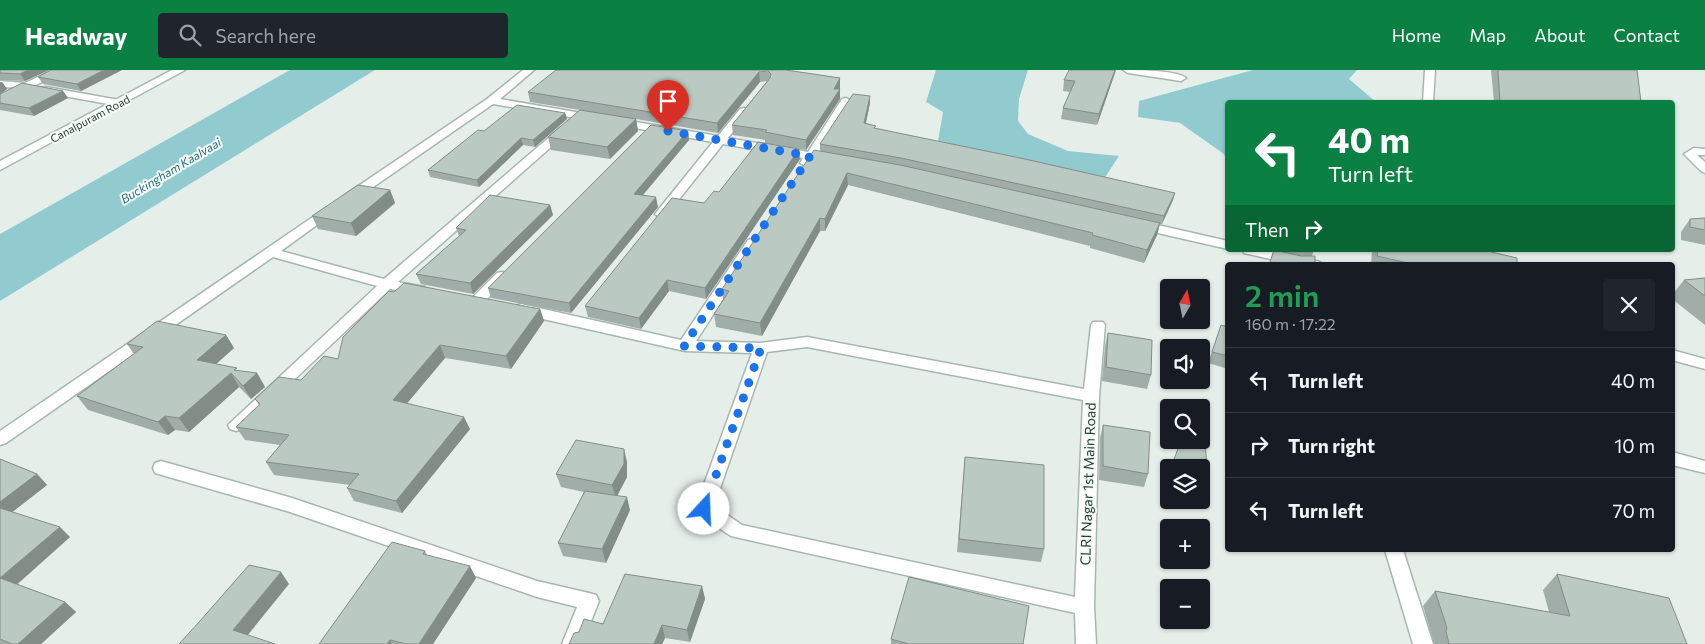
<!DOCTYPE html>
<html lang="en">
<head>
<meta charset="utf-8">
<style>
  :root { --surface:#171b24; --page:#20242c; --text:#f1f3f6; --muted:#9ea1a6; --line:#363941; --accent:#0b8043 }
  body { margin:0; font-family:Commissioner,sans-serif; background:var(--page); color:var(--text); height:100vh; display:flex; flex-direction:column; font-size:19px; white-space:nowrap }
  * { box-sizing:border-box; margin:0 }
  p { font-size:16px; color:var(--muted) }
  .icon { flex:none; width:28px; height:28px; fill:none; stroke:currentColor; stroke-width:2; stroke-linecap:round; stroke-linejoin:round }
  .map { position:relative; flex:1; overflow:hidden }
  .side { position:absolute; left:1225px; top:192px; width:450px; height:290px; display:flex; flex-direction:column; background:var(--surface); border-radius:5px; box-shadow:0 1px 4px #0004 }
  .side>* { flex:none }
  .guide { position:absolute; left:1225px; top:30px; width:450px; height:152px; border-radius:5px; box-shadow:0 1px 4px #0004; background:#0b8043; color:#fff; overflow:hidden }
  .needle { width:32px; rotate:9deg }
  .tools { position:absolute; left:1160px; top:209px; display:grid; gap:10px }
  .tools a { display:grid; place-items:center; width:50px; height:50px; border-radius:5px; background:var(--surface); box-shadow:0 1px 4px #0004; font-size:25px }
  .pin { position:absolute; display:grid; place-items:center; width:42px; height:42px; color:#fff; margin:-51px -21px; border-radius:50% 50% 50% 0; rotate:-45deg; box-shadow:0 0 5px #0007 }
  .pin .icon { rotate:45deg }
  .me { position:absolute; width:55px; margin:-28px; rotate:20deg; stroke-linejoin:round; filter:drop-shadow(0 0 4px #0008) }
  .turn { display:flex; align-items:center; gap:18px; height:105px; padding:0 20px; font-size:22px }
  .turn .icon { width:65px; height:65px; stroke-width:2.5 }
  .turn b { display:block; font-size:35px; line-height:42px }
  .then { display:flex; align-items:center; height:48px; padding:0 20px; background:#0003; gap:10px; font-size:19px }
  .round { display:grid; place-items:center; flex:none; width:52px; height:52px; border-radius:5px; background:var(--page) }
  .head { display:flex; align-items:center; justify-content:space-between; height:85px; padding:0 20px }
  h1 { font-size:30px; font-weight:600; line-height:38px; color:#1e9e55 }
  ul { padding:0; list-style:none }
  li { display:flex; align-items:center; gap:15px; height:65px; padding:0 20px; border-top:1px solid var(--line) }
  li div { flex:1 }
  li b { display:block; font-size:19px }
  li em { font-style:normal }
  header { display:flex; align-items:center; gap:30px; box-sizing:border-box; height:70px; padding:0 25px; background:var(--accent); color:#fff }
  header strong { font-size:24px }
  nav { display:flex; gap:28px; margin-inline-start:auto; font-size:18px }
  .search { width:350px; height:45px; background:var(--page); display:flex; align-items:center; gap:12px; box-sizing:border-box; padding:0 18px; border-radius:5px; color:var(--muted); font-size:19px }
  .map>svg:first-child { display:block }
  .water { fill:#91cbd0 }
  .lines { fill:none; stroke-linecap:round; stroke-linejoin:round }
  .street-casing { stroke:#a8b6b1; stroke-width:3 }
  .secondary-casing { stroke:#a5bab1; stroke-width:3 }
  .street { fill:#fff; fill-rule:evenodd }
  .secondary { fill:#fff; fill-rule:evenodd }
  .wall { fill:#a1ada8 }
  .shaded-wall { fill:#838d88 }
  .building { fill:#bbc9c3; stroke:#838d88 }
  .route { stroke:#1a73e8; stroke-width:9; stroke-dasharray:0 16.2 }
  .labels { text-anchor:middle; stroke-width:4; stroke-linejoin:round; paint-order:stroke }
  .far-street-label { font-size:11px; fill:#254037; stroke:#f7fbf8 }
  .far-water-label { font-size:12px; font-style:italic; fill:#21717b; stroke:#f7fbf8 }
  .street-label { font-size:14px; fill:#254037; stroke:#f7fbf8 }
</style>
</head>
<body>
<header>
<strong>Headway</strong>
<div class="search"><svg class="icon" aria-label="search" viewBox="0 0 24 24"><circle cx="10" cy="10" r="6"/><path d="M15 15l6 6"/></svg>Search here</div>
<nav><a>Home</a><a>Map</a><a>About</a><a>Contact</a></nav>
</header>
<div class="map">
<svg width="1705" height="574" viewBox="0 0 1705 574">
  <rect width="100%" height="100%" fill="#e6eeea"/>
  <g class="water">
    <polygon points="290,0 375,0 0,231 0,164"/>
    <polygon points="936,0 1028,0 1019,29 1018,51 1028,64 1068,81 1119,86 1104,109 938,71 943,42 926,32"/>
    <polygon points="1253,0 1357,0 1349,9 1376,32 1228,32 1227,92 1224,84 1180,53 1138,47 1139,31"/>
  </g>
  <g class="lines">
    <defs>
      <g id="street">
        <polygon points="53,0 66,0 30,18 0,17 0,11 25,13"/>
        <polygon points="523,0 534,0 500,29 593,45 598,48 593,51 493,34 353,131 345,131 343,128 345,125 487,29"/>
        <path d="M1123,0C1138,0 1176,0 1186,8L1181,11L1128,3Z"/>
        <polygon points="1425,0 1435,0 1433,32 1423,32"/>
        <polygon points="46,17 119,30 124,33 119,36 42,22 41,20 42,18"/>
        <polygon points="846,28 851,31 818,84 833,87 835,89 833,91 814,90 810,95 806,96 800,93 803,88 723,74 665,147 661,148 655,144 713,72 618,55 613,52 618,49 718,66 740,39 744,38 749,41 728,68 808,82 842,29"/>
        <polygon points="564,57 568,58 570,60 568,62 398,212 425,217 427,220 425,223 420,224 390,219 242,359 236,361 230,359 228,355 377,216 273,187 6,373 0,375 0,361 326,138 334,138 336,141 281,181 384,209 560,58"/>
        <polygon points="1694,78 1705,79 1705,85 1697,85 1705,92 1705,103 1701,101 1684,84"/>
        <polygon points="1140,151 1228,171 1228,179 1136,158 1134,155 1136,152"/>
        <path d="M753,169L760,173L696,271L761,273L807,267L1084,319L1091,255L1093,252H1103L1105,255L1099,326L1094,537L1096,574H1076L1075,543L731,466L698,444L695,439L752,283L685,281L521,244L516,242L514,239L516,236L521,234L681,270L748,170ZM807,277L1083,330L1075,527L742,455L714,436L767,282Z"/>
        <polygon points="1242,180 1267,180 1320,192 1322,195 1297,195 1244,183"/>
        <polygon points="502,202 507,203 509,206 507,209 482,234 472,234 470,231 472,228 497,203"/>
        <polygon points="1672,280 1705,289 1705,299 1672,290"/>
        <polygon points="1672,382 1705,391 1705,403 1672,395"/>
        <polygon points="161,391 292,428 537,511 589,523 596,525 599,531 582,574 562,574 577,537 537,527 290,442 155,403 153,398 155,393"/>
        <polygon points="1385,480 1403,480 1433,574 1413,574"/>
      </g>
      <polygon id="secondary" points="172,0 185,0 0,100 0,91"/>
    </defs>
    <use href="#street" class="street-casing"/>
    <use href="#secondary" class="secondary-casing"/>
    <use href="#street" class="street"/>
    <use href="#secondary" class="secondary"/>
  </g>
  <g class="wall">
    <polygon points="0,0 49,0 25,11 0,10"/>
    <polygon points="122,0 81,21 43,14 38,7"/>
    <polygon points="786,0 840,8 840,29 806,80 765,73 765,70 733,65 732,55 767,11 760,12 718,63 636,49 638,61 610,89 551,80 548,67 580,40 530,32 528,22"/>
    <polygon points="1116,0 1097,55 1061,49 1063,38 1070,22 1063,21 1064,10"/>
    <polygon points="1491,0 1637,0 1641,32 1494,32"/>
    <polygon points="0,12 2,12 7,19 1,23 63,21 68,28 34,46 0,40"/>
    <polygon points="870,33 866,53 875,58 1173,130 1162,154 1160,154 1157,165 1144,193 1090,178 1090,176 848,115 825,161 820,161 762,266 716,257 714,244 723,230 722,219 820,81 820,74"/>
    <polygon points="565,43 567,49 535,77 523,75 479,117 430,107 428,100 484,61"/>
    <polygon points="688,61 689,70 643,125 658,137 571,243 491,228 488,218"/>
    <polygon points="800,89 706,229 669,221 641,259 588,247 585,236 704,133 719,122"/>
    <polygon points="390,120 395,133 356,166 318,159 312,146"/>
    <polygon points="550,135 553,145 473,224 421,214 416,204 459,166 456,158"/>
    <polygon points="1705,148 1705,175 1681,170 1681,162 1690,149"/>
    <polygon points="1274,180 1314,180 1312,186 1315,192 1326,195 1269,195"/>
    <polygon points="1372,180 1483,180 1517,195 1371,195"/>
    <polygon points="1705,208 1705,255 1672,229 1672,225 1684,210"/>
    <polygon points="540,239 544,251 511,299 445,288 407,333 470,359 402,443 354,431 347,418 350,415 274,405 266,392 280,375 245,370 236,357 259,335 255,329 301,310 338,289"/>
    <polygon points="1221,255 1228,257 1228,299 1208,293"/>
    <polygon points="1108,263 1151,305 1147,319 1102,311 1105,276"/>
    <polygon points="226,265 234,278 216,294 238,301 257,303 265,317 251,329 239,317 189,362 175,360 168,365 88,340 77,326 134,284 127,274"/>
    <polygon points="1103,355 1148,404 1144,417 1099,410 1100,368"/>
    <polygon points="965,387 1044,479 1041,492 957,482"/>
    <polygon points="0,389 37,404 47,415 12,442 70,467 17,514 65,532 76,542 41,574 0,574"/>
    <polygon points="627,392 627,407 617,426 630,440 606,493 563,486 558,473 584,422 561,417 556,404"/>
    <polygon points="1201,398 1208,414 1203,427 1201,427"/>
    <polygon points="1169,404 1169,421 1163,420"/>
    <polygon points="425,481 427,485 476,508 433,574 319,574"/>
    <polygon points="1557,504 1687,574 1434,574 1423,536 1435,521 1549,542 1543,520"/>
    <polygon points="702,516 705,529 690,572 665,568 662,574 569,574 579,562"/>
    <polygon points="891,569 1023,574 891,574"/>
  </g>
  <g class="shaded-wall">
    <polygon points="28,0 49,0 25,11 20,4"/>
    <polygon points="104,0 122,0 81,21 77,14"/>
    <polygon points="1115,0 1116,0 1097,55 1099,44"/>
    <polygon points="759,2 760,12 718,63 717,53"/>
    <polygon points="840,8 840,29 806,80 806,70 834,19"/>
    <polygon points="2,12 7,19 0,24 0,13"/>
    <polygon points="63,21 68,28 34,46 29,38"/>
    <polygon points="870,26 870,33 864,61 864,53"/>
    <polygon points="565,43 567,49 535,77 533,70"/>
    <polygon points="636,49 638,61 610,89 607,77"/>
    <polygon points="688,61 689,70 636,133 634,124"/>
    <polygon points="521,68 523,75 479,117 477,110"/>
    <polygon points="799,79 800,89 706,229 705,218"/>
    <polygon points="847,103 848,115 825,161 825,149"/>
    <polygon points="390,120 395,133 356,166 351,153"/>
    <polygon points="1175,123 1173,130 1162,154 1164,146"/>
    <polygon points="656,127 658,137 571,243 569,233"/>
    <polygon points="550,135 553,145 473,224 470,213"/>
    <polygon points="820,148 820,161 762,266 760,253"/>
    <polygon points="1160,153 1157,165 1144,193 1147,180"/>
    <polygon points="667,210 669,221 641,259 639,248"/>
    <polygon points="540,239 544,251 511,299 506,286"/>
    <polygon points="226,265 234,278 206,303 197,290"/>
    <polygon points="440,275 445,288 399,343 393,330"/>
    <polygon points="231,303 239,317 189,362 179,348"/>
    <polygon points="257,303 265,317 251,329 243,316"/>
    <polygon points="165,346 175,360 168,365 158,352"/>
    <polygon points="464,347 470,359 402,443 396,431"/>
    <polygon points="624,379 627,392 627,407 616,428 612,415"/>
    <polygon points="37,404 47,415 6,447 0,441 0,432"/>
    <polygon points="627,427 630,440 606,493 602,479"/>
    <polygon points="60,457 70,467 12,519 0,508"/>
    <polygon points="470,496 476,508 433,574 419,574"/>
    <polygon points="281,502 289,514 243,571 233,560"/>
    <polygon points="702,516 705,529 690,572 687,560"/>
    <polygon points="65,532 76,542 41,574 18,574"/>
    <polygon points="662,555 665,568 662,574 654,574"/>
    <polygon points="390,570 392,574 387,574"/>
  </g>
  <g class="building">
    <polygon points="0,0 28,0 20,4 0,3"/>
    <polygon points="51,0 104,0 77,14 38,7"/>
    <polygon points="556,0 786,0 840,8 834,19 840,19 806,70 765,62 767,60 732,55 770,8 771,4 768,1 759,2 717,53 528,22"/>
    <polygon points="1069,0 1115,0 1099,44 1063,38 1075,11 1064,10"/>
    <polygon points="1498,0 1637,0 1641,32 1500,32"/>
    <polygon points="22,13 63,21 29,38 0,33 0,24"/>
    <polygon points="853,24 870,26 864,53 876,56 874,58 1025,89 1175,123 1164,146 901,88 820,74"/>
    <polygon points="517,35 565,43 533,70 521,68 477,110 428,100 478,60 484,61"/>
    <polygon points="580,40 636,49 607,77 548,67"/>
    <polygon points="651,55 688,61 634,124 656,127 569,233 488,218"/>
    <polygon points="758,72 799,79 705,218 667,210 639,248 585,236 672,128 704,133 714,121 719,122"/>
    <polygon points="814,80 900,95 1160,153 1147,180 1092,165 1093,163 847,103 825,149 820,148 760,253 714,244 729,221 722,219"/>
    <polygon points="358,115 390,120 351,153 312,146"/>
    <polygon points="490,125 550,135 470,213 416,204 466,160 456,158"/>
    <polygon points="1705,148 1705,160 1690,157 1690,149"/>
    <polygon points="1274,180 1301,186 1315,186 1315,192 1326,195 1269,195"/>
    <polygon points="1378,180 1483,180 1517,188 1517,195 1417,195 1377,186"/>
    <polygon points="1705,208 1705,226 1684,210"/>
    <polygon points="404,213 540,239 506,286 440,275 393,330 464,347 396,431 347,418 359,404 266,392 289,365 236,357 260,334 255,329 279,307 301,310 324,286 338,289 343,267 389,221 394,222"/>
    <polygon points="157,251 226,265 197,290 237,298 234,300 257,303 243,316 231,303 179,348 165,346 158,352 77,326 143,277 127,274"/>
    <polygon points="1221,255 1228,257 1228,286 1212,282"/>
    <polygon points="1108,263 1152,270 1151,305 1106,297"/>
    <polygon points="1103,355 1150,362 1148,404 1103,396"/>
    <polygon points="576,370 624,379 624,394 612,415 556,404"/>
    <polygon points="1181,370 1200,370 1205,371 1208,414 1201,413 1201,398 1171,398"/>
    <polygon points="965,387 1044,395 1044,479 959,469"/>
    <polygon points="0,389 37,404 0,432"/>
    <polygon points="585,421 627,427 602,479 558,473"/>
    <polygon points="0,438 60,457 0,508 65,532 18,574 12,574 0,569"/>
    <polygon points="392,472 425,481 423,484 470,496 419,574 406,574 390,570 387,574 319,574"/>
    <polygon points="249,495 281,502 233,560 275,574 179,574 200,551"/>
    <polygon points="625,504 702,516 687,560 662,555 654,574 569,574 574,563 579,562 584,549 603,554"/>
    <polygon points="1557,504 1669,528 1687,574 1449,574 1446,561 1447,558 1435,521 1570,546"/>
    <polygon points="909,507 1029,536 1023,574 909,574 891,569"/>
  </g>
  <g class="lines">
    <polyline class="route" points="668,61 810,86 684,276 761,278 704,439"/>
  </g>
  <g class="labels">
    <g class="far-street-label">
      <text transform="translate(90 49) rotate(-28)" y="4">Canalpuram Road</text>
    </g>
    <g class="far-water-label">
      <text transform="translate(171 101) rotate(-31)" y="4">Buckingham Kaalvaai</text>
    </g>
    <g class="street-label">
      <text transform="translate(1088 414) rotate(-88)" y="5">CLRI Nagar 1st Main Road</text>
    </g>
  </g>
</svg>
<div class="tools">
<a><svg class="needle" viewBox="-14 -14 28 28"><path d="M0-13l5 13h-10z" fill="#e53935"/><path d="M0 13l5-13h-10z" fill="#9ea1a6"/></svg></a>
<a><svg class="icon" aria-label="sound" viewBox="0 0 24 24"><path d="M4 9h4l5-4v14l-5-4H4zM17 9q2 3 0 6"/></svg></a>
<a><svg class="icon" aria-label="search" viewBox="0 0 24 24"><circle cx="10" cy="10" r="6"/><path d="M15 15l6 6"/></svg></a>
<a><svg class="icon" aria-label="layers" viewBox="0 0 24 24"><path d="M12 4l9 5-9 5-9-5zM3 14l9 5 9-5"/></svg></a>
<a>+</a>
<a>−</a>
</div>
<div class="pin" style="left:668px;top:61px;background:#d93025"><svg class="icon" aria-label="arrive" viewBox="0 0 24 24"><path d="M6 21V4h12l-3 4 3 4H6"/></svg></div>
<svg class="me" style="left:704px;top:439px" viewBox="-20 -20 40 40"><circle r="19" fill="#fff"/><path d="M0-13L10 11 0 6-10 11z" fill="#1a73e8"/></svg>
<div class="guide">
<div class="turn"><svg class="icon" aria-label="left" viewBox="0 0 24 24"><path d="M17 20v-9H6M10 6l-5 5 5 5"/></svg><div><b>40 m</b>Turn left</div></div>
<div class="then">Then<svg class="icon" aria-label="right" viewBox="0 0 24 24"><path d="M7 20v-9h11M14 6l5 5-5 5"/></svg></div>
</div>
<section class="side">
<div class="head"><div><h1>2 min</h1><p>160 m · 17:22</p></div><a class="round"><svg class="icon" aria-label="close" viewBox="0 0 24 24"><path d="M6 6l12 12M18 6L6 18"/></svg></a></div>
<ul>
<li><svg class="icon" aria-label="left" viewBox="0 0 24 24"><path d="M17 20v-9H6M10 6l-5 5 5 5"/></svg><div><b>Turn left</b></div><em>40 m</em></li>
<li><svg class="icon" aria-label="right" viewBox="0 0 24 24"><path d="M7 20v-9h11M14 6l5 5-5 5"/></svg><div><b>Turn right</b></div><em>10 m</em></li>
<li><svg class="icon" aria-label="left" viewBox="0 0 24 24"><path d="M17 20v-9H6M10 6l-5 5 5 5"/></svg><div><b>Turn left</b></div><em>70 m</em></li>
</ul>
</section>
</div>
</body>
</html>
